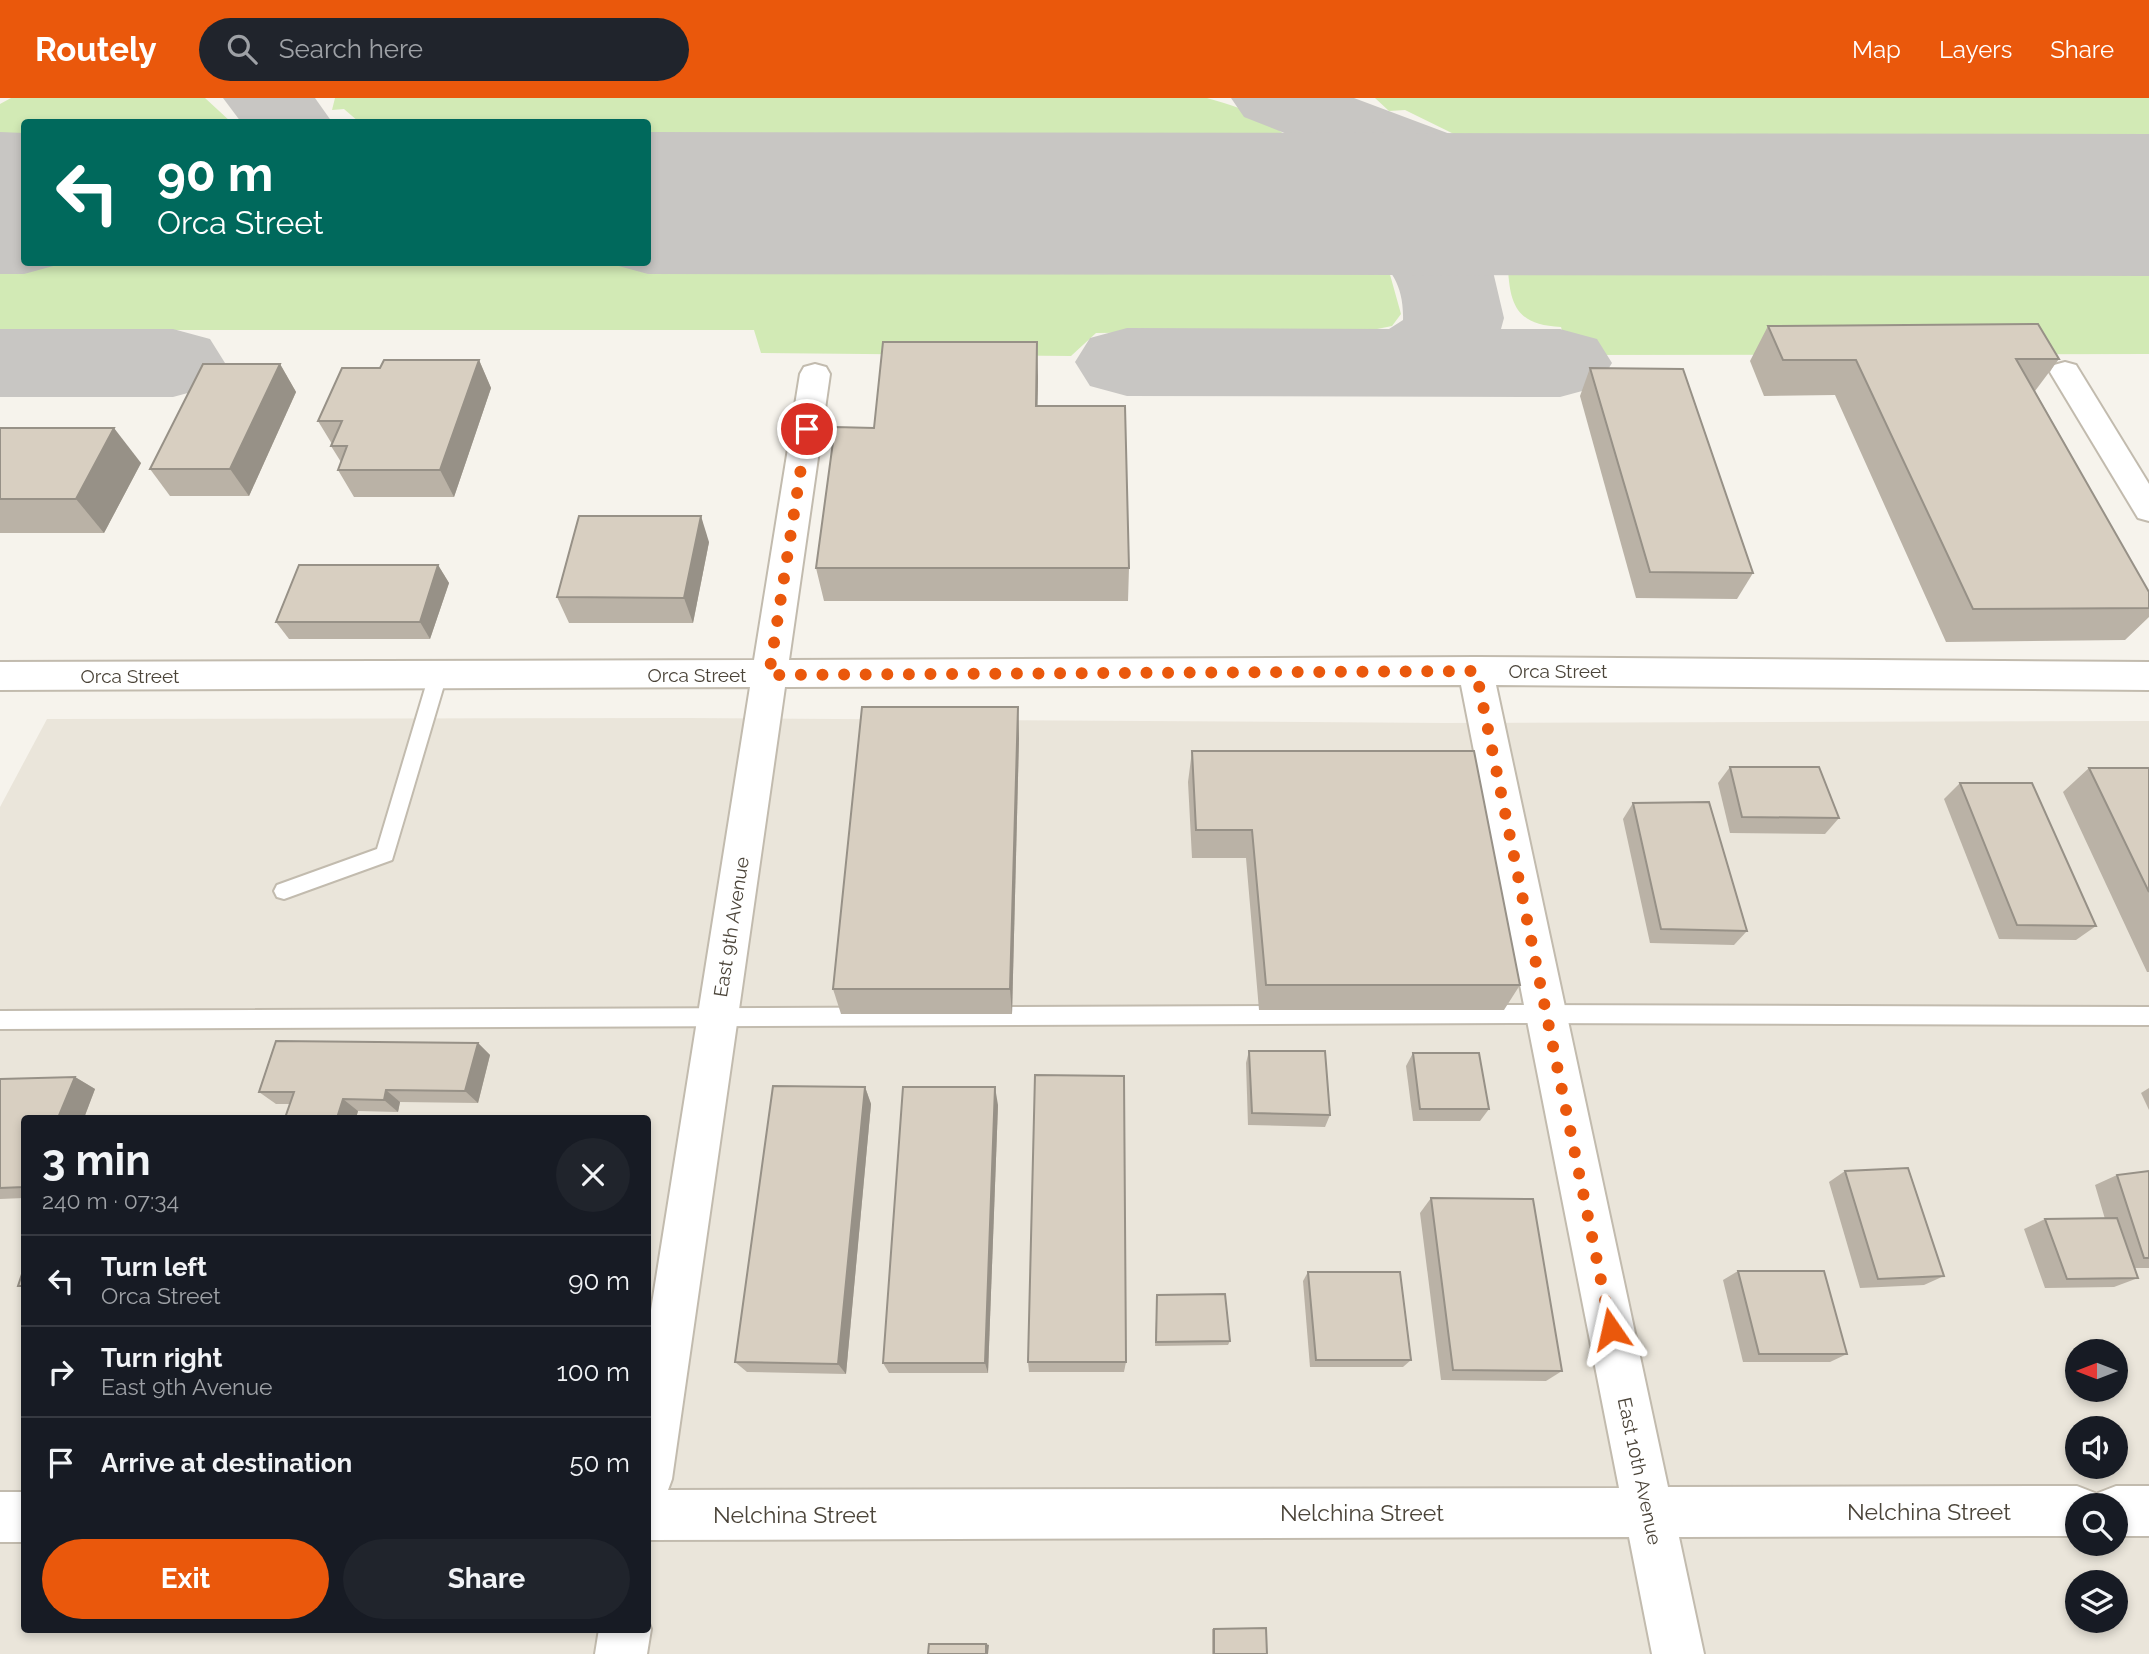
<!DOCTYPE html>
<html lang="en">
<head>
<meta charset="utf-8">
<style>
  :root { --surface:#171b24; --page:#20242c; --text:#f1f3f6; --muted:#9ea1a6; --line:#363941; --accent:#ea580c }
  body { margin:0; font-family:Raleway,sans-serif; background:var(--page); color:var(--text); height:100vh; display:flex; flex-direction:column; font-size:26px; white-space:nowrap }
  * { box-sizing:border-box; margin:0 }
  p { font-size:23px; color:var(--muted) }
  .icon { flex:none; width:38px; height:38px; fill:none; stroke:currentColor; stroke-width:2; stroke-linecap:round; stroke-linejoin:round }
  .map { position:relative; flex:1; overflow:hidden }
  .panel { position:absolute; left:21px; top:1017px; width:630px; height:518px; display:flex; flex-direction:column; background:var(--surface); border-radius:7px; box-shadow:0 4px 10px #0003 }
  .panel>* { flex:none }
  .banner { position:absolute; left:21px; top:21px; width:630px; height:147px; border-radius:7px; box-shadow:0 4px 10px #0003; background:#00695c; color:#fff; overflow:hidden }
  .needle { width:46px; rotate:270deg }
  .buttons { position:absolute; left:2065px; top:1241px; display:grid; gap:14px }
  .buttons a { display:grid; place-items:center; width:63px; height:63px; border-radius:50%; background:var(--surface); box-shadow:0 4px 10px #0003; font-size:35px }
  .pin { position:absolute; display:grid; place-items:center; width:60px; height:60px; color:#fff; margin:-30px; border:4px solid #fff; border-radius:50%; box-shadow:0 2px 7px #0007 }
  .me { position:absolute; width:77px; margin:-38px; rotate:349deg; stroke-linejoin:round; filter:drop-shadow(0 0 5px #0008) }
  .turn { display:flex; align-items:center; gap:24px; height:147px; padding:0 21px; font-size:32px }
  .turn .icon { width:91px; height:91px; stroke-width:2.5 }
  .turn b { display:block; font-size:49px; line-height:60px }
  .round { display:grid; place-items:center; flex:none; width:74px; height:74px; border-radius:37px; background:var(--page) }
  .summary { display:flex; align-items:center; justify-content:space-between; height:119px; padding:0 21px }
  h1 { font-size:42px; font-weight:700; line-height:52px }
  .action { display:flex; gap:14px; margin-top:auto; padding:14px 21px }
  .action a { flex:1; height:80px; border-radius:42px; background:var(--accent); color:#fff; font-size:28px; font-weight:700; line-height:80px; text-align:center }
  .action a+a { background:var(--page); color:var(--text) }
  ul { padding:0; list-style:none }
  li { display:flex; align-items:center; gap:21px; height:91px; padding:0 21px; border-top:2px solid var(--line) }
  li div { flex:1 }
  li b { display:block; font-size:26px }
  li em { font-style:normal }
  header { display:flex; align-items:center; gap:42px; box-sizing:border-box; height:98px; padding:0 35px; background:var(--accent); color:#fff }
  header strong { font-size:33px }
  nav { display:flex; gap:38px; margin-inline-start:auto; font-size:24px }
  .search { width:490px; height:63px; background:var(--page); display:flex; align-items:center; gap:18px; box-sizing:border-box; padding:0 24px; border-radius:38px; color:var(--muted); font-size:26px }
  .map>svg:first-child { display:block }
  .residential { fill:#eae5da; fill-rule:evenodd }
  .green { fill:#d2eab5 }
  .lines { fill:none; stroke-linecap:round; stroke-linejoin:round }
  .taxiway { fill:#c8c6c3; fill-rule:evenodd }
  .runway { fill:#c8c6c3; fill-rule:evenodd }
  .lane-casing { stroke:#c2bbae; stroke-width:4 }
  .street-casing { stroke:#c2bbae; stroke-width:4 }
  .lane { fill:#fff; fill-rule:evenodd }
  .street { fill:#fff; fill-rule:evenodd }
  .wall { fill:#bab2a6 }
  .shaded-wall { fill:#979187 }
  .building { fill:#d8cfc1; stroke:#979187; stroke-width:2 }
  .route { stroke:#ea580c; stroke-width:12; stroke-dasharray:0 21.6 }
  .labels { text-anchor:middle; stroke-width:7; stroke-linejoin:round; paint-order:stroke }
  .street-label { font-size:19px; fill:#4b4439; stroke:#fff }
  .near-street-label { font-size:23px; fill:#4b4439; stroke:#fff }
</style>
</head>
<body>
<header>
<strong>Routely</strong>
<div class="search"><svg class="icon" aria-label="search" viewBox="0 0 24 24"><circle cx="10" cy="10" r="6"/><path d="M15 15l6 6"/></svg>Search here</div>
<nav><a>Map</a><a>Layers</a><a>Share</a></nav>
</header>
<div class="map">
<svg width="2149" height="1556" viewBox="0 0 2149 1556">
  <rect width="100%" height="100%" fill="#f6f3ec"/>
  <path class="residential" d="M688,620L1444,625L2149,623V1556H0V709L47,621ZM24,1020H648V1531H24ZM2077,1253H2116V1292H2077ZM2077,1330H2116V1368H2077ZM2077,1407H2116V1446H2077ZM2077,1484H2116V1522H2077Z"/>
  <g class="green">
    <polygon points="11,0 205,0 231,24 24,24 24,61 3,59 0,58 0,6"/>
    <path d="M335,0H1207C1242,10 1280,22 1298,55L1249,64L648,61V24H359L344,11L332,12Z"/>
    <polygon points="1375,0 2149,0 2149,65 1547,60 1462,40 1405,12 1389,13"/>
    <polygon points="0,156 24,156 24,164 648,164 648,156 1344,156 1364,158 1389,173 1401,216 1392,228 1372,232 1096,235 1071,258 761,255 754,232 0,232"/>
    <path d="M1574,157H2149V256L1569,257L1561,229C1519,227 1510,210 1508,170C1528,156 1550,163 1574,157Z"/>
  </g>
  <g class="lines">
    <g class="taxiway">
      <polygon points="223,0 315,0 332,24 241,24"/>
      <path d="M1231,0H1354L1538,69L1636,87L1650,107L1636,127L1603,135L1520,122L1478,110L1504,220L1501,231H1560L1597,241L1612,265L1597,289L1560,299L1127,298L1090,288L1075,264L1090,240L1127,230L1389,231L1403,222C1406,129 1299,141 1236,125L1222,105L1236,85L1269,77L1344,85L1381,94L1377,78L1365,67L1244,19Z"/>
      <polygon points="0,231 173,231 210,241 225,265 210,289 173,299 0,299"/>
    </g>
    <g class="runway">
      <polygon points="0,34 24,35 24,164 68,164 24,176 0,176"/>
      <polygon points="648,34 2149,36 2149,178 648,176 604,164 648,164"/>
    </g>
    <defs>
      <g id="lane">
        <polygon points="438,570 447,577 392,762 284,801 277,799 274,793 277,787 377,751 429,577"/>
        <polygon points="1511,907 2149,909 2149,927 1511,925 0,931 0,913"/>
      </g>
      <g id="street">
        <polygon points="2065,264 2076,267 2149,386 2149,423 2138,420 2050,274 2054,267"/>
        <path d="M815,266L826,269L830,276L789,562L1476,559L2149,564V592L1496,587L1668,1389L2077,1388L2095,1395L2096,1400L2098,1395L2116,1388H2149V1438H2116V1407H2077V1438L1679,1439L1704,1556H1652L1629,1439L648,1442V1231L750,589L0,592V564L754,562L800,276L804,269ZM1461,587L1619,1390L668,1392L672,1381L785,589Z"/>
        <rect x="0" y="1394" width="24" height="50"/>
        <polygon points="648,1523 651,1531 647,1556 595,1556 599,1531 648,1531"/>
      </g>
    </defs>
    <use href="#lane" class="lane-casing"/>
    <use href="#street" class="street-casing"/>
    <use href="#lane" class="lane"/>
    <use href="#street" class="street"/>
  </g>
  <g class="wall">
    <polygon points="1768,228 2059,261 2035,293 2149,494 2149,519 2125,542 1946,544 1835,297 1764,298 1750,263"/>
    <polygon points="479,262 491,290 454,399 354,399 338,372 341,364 331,348 332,346 318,323 380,270"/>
    <polygon points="280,266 296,294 249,398 170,398 150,371"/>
    <polygon points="1590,270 1753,475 1737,501 1636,500 1580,298"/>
    <polygon points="1038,279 1037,308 1129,470 1128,503 824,503 816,470 874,330"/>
    <polygon points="0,330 141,365 104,435 0,435"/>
    <polygon points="709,444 693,525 569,525 557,499"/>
    <polygon points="438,467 449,485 430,541 289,541 276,524"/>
    <polygon points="1018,609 1019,640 1012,916 841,916 833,891"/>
    <polygon points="1192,653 1520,887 1504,912 1259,912 1246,760 1192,760 1188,684"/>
    <polygon points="1730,669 1839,720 1825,736 1730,735 1718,685"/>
    <polygon points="2089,670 2149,670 2149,874 2147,874 2063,694"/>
    <polygon points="1960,685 2096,828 2076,842 1999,841 1944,701"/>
    <polygon points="1633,705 1747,833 1734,847 1650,845 1623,721"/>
    <polygon points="478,945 490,957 478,1005 400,1004 398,1014 358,1013 356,1020 285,1020 290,1006 276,1006 259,994"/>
    <polygon points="1249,953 1330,1017 1325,1029 1248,1027 1246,965"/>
    <polygon points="1413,955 1489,1011 1480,1023 1413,1023 1406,968"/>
    <polygon points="75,979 95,991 84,1020 24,1020 24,1100 0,1101 0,981"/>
    <polygon points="865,989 871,1006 846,1276 747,1274 735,1264"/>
    <polygon points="2149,990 2149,1012 2141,995"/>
    <polygon points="998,1007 988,1275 889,1275 883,1265"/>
    <polygon points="1845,1073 1944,1178 1924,1187 1860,1190 1829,1084"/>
    <polygon points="2149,1073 2149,1170 2134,1170 2138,1180 2114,1189 2045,1190 2024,1131 2045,1121 2105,1121 2095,1087 2117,1077"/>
    <polygon points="1431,1100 1562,1273 1546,1283 1441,1282 1420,1115"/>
    <polygon points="1738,1173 1847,1256 1830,1264 1743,1264 1723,1182"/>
    <polygon points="1308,1174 1411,1262 1403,1269 1310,1269 1303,1183"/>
    <polygon points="1157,1197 1230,1243 1228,1247 1155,1248"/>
    <polygon points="1028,1264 1126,1264 1124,1274 1029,1274"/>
    <polygon points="1212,1531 1214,1531 1267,1556 1212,1556"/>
  </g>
  <g class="shaded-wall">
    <polygon points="1037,244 1038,279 1037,343 1036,308"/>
    <polygon points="479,262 491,290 454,399 440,372"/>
    <polygon points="280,266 296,294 249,398 230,371"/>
    <polygon points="114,330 141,365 104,435 76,401"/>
    <polygon points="701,418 709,444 693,525 684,500"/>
    <polygon points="438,467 449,485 430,541 420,524"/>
    <polygon points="1018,609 1019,640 1012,916 1010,891"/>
    <polygon points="478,945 490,957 478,1005 465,993"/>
    <polygon points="75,979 95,991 84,1020 58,1020"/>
    <polygon points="865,989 871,1006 846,1276 838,1266"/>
    <polygon points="995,989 998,1007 988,1275 985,1265"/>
    <polygon points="386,992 400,1004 398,1014 384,1002"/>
    <polygon points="343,1001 358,1013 356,1020 337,1020"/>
    <polygon points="986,1546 989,1547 988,1556 986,1556"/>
  </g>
  <g class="building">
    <polygon points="2038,226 2059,261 2016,261 2149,494 2149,510 1973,511 1856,262 1783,262 1768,228"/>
    <polygon points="883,244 1037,244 1036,308 1125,308 1129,470 816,470 835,329 874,330"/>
    <polygon points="384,262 479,262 440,372 338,372 347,348 331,348 342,323 318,323 342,270 380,270"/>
    <polygon points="203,266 280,266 230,371 150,371"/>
    <polygon points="1590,270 1683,271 1753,475 1650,474"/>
    <polygon points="0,330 114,330 76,401 0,401"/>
    <polygon points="579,418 701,418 684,500 557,499"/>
    <polygon points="299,467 438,467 420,524 276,524"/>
    <polygon points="862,609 1018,609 1010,891 833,891"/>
    <polygon points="1192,653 1474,653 1520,887 1266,887 1252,732 1196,732"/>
    <polygon points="1730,669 1819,669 1839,720 1742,719"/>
    <polygon points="2089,670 2149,670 2149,794"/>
    <polygon points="1960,685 2032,685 2096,828 2017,827"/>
    <polygon points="1709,704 1747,833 1661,831 1633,705"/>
    <polygon points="276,943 478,945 465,993 386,992 384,1002 343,1001 337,1020 285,1020 294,994 259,994"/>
    <polygon points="1249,953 1325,953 1330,1017 1252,1015"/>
    <polygon points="1413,955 1479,955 1489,1011 1420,1011"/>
    <polygon points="1035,977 1124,978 1126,1264 1028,1264"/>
    <polygon points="75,979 58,1020 24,1020 24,1089 0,1090 0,981"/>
    <polygon points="773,988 865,989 838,1266 735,1264"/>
    <polygon points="903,989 995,989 985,1265 883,1265"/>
    <polygon points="1908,1070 1944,1178 1878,1181 1845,1073"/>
    <polygon points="2149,1073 2149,1160 2144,1160 2117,1077"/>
    <polygon points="1431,1100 1533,1101 1562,1273 1453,1272"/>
    <polygon points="2117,1120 2138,1180 2067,1181 2045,1121"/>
    <polygon points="24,1170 24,1188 18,1188"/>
    <polygon points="1738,1173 1824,1173 1847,1256 1759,1256"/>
    <polygon points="1308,1174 1400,1174 1411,1262 1316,1262"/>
    <polygon points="1225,1196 1230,1243 1156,1244 1157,1197"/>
    <polygon points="1266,1530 1267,1556 1214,1556 1214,1531"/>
    <polygon points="929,1546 986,1546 986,1556 928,1556"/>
  </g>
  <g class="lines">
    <polyline class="route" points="807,331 769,577 1476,573 1611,1231"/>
  </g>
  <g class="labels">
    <g class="street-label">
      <text x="1558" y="580">Orca Street</text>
      <text x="697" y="584">Orca Street</text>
      <text x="130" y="585">Orca Street</text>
      <text transform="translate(731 829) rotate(-81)" y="7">East 9th Avenue</text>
      <text transform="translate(1640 1373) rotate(78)" y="7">East 10th Avenue</text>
    </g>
    <g class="near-street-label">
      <text x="1929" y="1422">Nelchina Street</text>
      <text x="1362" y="1423">Nelchina Street</text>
      <text x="795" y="1425">Nelchina Street</text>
    </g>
  </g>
</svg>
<div class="buttons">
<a><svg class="needle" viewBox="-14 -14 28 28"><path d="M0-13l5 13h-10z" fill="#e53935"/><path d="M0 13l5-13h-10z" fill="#9ea1a6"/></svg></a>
<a><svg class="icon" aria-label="sound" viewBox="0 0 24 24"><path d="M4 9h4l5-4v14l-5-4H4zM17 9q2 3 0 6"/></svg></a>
<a><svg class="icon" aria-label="search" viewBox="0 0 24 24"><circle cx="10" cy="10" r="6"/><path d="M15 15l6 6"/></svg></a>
<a><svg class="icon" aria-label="layers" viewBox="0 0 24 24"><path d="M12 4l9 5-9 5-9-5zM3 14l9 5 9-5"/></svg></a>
</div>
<div class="pin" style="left:807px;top:331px;background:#d93025"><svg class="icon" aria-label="arrive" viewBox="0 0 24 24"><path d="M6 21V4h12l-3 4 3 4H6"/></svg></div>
<svg class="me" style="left:1611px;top:1231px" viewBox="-20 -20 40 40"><path d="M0-17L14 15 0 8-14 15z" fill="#ea580c" stroke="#fff" stroke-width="4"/></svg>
<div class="banner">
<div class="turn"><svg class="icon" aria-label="left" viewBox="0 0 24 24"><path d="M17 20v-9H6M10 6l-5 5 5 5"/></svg><div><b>90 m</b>Orca Street</div></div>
</div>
<section class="panel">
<div class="summary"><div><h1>3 min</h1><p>240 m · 07:34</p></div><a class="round"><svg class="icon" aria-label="close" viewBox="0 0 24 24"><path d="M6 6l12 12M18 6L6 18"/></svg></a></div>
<ul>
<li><svg class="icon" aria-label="left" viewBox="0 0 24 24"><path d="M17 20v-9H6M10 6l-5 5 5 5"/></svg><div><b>Turn left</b><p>Orca Street</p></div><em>90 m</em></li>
<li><svg class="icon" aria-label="right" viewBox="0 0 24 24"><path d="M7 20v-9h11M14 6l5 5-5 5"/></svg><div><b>Turn right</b><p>East 9th Avenue</p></div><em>100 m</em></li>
<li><svg class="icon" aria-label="arrive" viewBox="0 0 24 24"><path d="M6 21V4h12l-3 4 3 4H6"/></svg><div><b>Arrive at destination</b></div><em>50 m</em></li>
</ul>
<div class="action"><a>Exit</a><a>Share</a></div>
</section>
</div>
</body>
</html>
